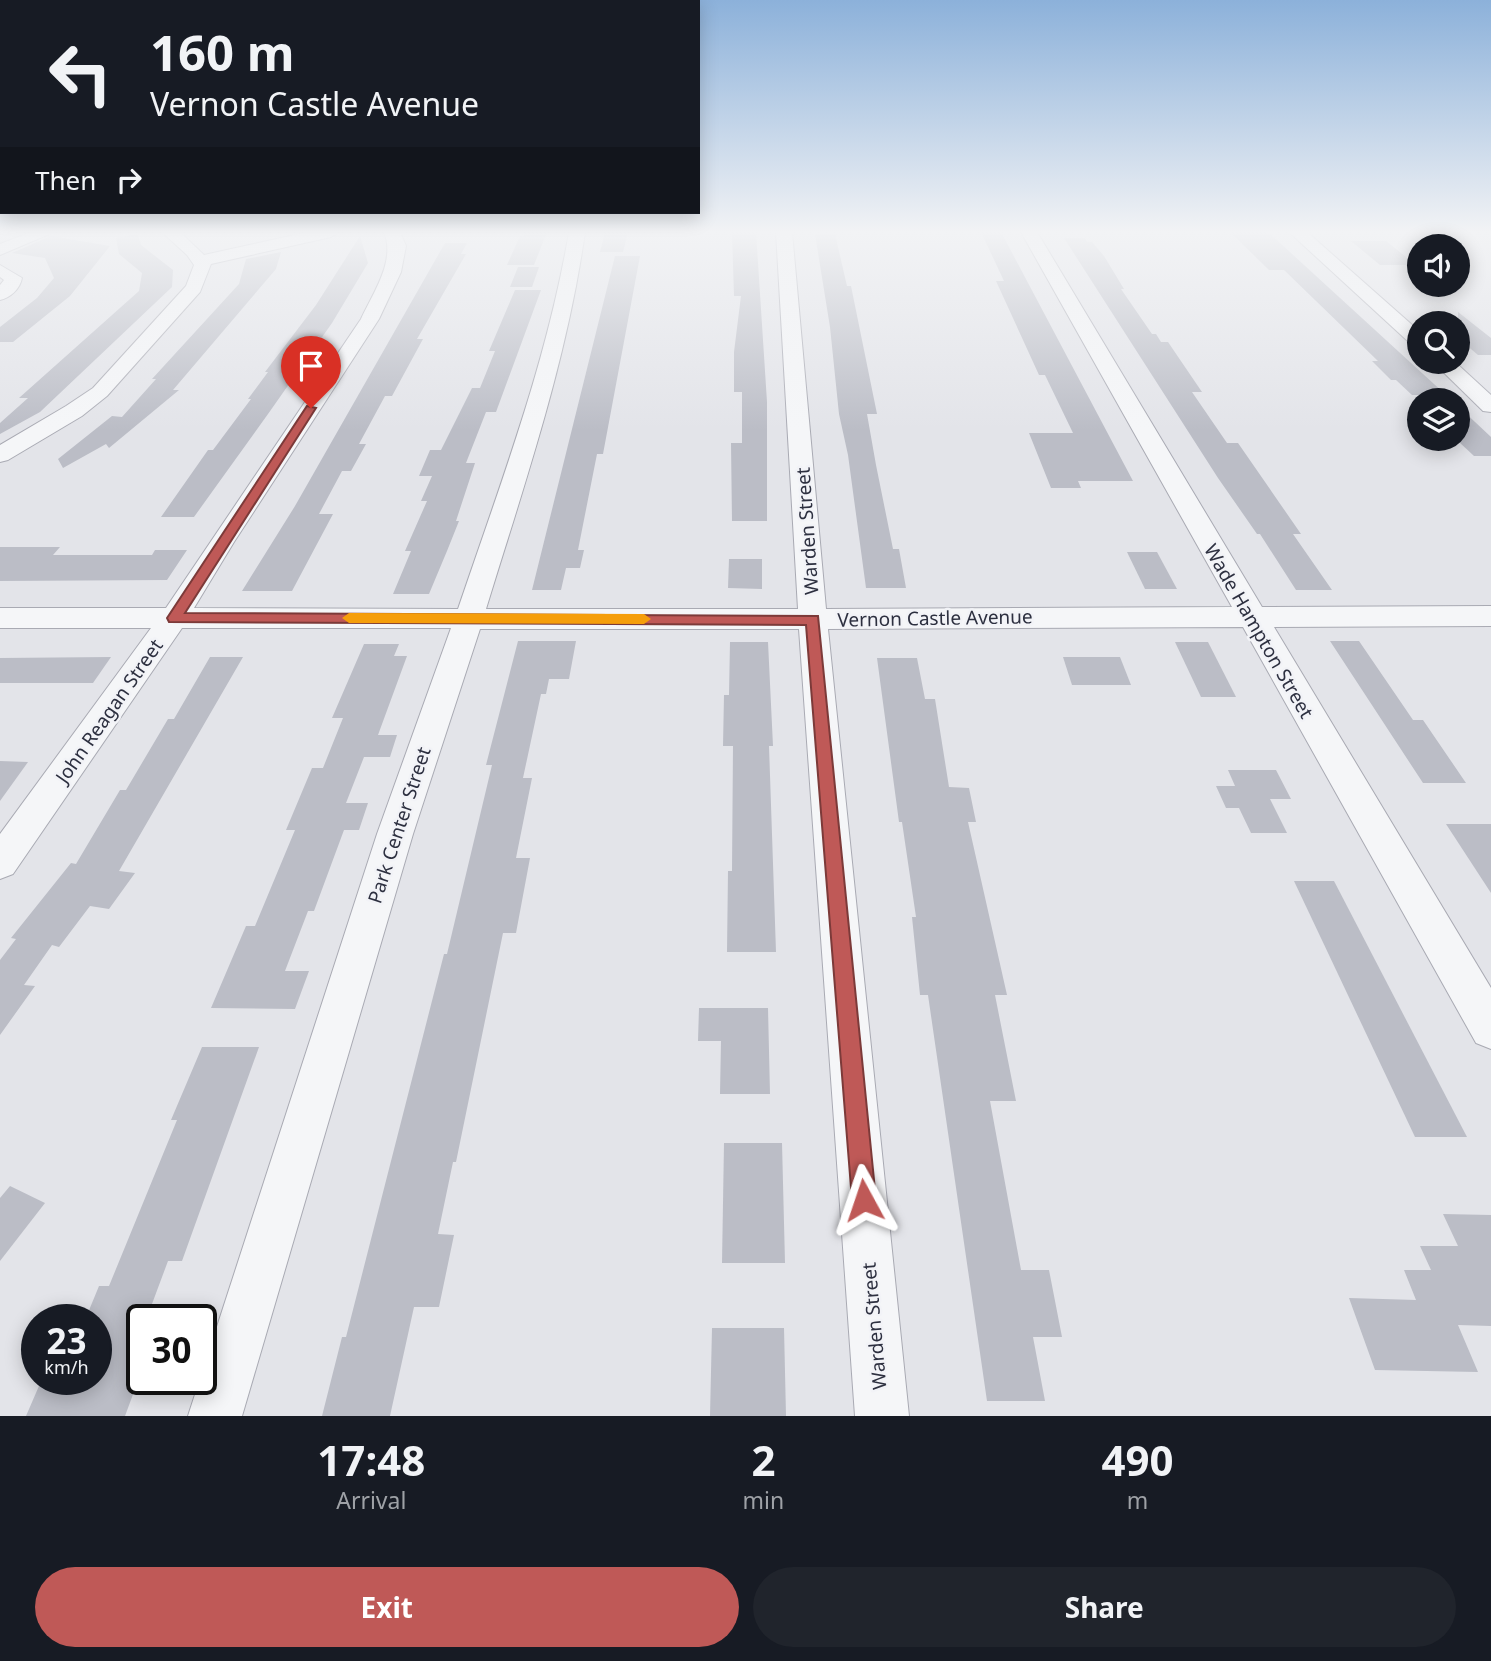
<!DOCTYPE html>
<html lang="en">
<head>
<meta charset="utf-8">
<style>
  :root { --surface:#171b24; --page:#20242c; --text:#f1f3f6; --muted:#9ea1a6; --accent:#bf5957 }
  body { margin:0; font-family:"Noto Sans",sans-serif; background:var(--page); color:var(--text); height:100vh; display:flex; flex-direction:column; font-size:26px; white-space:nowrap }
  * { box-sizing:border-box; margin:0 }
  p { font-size:23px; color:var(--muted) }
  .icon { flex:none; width:38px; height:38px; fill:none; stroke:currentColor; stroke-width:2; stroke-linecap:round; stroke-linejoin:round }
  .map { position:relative; height:1416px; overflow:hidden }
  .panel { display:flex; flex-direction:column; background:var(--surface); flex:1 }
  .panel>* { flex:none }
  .hud { position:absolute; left:0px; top:0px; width:700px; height:214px; box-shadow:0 4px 18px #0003; background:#171b24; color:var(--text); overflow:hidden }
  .controls { position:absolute; left:1407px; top:234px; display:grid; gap:14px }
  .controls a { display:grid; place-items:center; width:63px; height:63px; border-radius:50%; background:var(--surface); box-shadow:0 4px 18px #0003; font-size:35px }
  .speed { position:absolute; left:21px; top:1304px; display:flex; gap:14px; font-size:35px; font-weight:700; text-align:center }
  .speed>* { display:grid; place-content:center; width:91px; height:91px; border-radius:50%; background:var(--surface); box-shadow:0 4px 18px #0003; line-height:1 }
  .speed small { font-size:18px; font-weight:400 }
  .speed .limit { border:4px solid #111; border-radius:10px; background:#fff; color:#111 }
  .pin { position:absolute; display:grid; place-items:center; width:60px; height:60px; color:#fff; margin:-72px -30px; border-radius:50% 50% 50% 0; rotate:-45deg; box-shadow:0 0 7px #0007 }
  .pin .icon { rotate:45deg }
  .me { position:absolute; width:77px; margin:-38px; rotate:355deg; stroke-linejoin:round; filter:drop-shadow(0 0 5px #0008) }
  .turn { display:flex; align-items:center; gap:24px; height:147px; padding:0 35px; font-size:32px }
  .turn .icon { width:91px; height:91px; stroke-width:2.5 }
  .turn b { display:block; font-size:49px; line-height:60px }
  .then { display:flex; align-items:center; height:66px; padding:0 35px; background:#0003; gap:14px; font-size:26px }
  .eta { display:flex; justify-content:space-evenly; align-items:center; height:119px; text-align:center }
  .eta b { font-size:42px; font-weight:700; line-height:49px }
  .action { display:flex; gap:14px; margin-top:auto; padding:14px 35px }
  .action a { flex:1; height:80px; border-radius:42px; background:var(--accent); color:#fff; font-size:28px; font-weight:700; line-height:80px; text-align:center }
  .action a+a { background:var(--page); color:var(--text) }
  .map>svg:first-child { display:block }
  .building { fill:#bbbdc6 }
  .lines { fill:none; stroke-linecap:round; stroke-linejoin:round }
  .minor-casing { stroke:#a9aab3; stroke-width:2 }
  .minor { fill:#f5f6f8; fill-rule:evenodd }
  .route { fill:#bf5957; stroke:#7c3a39; stroke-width:2 }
  .slow { fill:#f59e0b }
  .labels { text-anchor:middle; stroke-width:5; stroke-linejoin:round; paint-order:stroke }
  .street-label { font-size:19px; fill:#2d3040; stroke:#f2f3f7 }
</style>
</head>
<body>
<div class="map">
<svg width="1491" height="1416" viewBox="0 0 1491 1416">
  <rect width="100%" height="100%" fill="#e3e4e9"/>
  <g class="building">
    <polygon points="526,232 547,232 534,265 507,265 520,236 524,236"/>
    <polygon points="605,232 628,232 623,252 600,252"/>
    <polygon points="732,232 756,232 767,402 767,521 732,521 731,443 742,443 742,392 734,392 734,352 741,296 734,296"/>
    <polygon points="981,232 1001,232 1133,481 1078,481 1081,488 1051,488 1029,433 1073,433 1045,375 1039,375 996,281 1004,281"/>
    <polygon points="1230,232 1268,232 1446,395 1412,395 1396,380 1391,380 1372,361 1378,361 1284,270 1269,270"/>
    <polygon points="138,234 141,245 173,270 172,287 40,412 0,434 0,423 28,398 19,398 139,291 142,273 119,254 116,238"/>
    <polygon points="815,234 835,234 847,286 851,286 877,414 867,414 876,465 893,549 899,549 906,588 866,588 848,455 839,414 830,327"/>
    <polygon points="51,236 110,246 70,296 13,342 0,342 0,327 37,298 54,278 45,258 12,253"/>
    <polygon points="360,236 368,263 332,323 268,414 194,517 161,517 208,450 213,450 251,399 248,399 268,372 265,372 316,305"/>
    <polygon points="1064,238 1085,238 1087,242 1092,242 1104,256 1124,289 1121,289 1152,334 1156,334 1161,342 1168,342 1202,392 1192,392 1227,443 1238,443 1301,534 1293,534 1332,590 1296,590 1260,534 1257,534 1218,478"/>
    <polygon points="1351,241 1386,241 1416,265 1380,265"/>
    <polygon points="445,243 467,243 461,254 466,254 417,339 423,339 392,396 385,396 359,444 366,444 351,471 342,471 319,514 333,514 292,591 242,591 295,506"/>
    <polygon points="281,252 276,269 173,390 179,390 109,448 106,444 63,468 58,459 112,416 122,417 156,379 152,379 239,284 246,259"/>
    <polygon points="615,256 640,256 603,454 597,454 578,550 584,550 580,568 566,568 561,590 532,590"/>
    <polygon points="518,267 539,267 532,287 510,287"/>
    <polygon points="515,290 541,290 496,412 486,412 466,463 475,463 456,521 459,521 447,551 429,594 393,594 411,551 405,551 427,501 421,501 432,476 419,476 430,450 441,450 472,388 480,388 495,351 489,351"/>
    <polygon points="1458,312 1491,338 1491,355 1478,355 1458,338"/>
    <polygon points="1458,406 1491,437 1491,456 1474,456 1458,441"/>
    <polygon points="0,547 60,547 53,555 152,555 155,550 187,550 167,580 0,581"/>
    <polygon points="1127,552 1157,552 1177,589 1145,589"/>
    <polygon points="729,559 762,559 762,589 728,588"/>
    <polygon points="518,641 576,641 569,679 549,679 546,694 541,694 523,778 532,778 516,858 530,858 516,933 503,933 456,1162 453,1162 438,1234 454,1235 439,1307 414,1307 390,1416 322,1416 342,1337 346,1337 444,954 447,954 492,765 486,765"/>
    <polygon points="1330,641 1359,641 1413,720 1423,720 1466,783 1423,783"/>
    <polygon points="730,642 768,642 773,746 769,746 776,952 727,952 728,871 732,871 733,746 723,746 724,695 729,695"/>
    <polygon points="1175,642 1208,642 1236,697 1201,697"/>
    <polygon points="364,644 399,644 394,656 407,656 378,735 397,735 390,757 364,757 346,803 368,803 359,830 344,830 314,911 308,911 285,971 309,971 295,1009 211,1008 246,926 255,926 295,830 286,830 312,768 323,768 343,718 332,718"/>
    <polygon points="111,657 93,683 0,683 0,658"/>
    <polygon points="210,657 243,657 119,871 135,873 109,909 90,906 59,947 52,945 24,985 35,986 0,1035 0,960 16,939 11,938 71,863 76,864 120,790 126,790 168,719 174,719"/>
    <polygon points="1063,657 1120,657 1131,685 1072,685"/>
    <polygon points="877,658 917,658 925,699 935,699 949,787 969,788 976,822 968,822 1007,995 995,995 1016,1101 990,1101 1021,1270 1049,1270 1062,1337 1033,1337 1045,1401 987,1401 928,995 920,995 912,917 916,917 902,822 899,822"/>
    <polygon points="0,761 28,762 0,801"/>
    <polygon points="1228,770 1276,770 1291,799 1270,799 1287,833 1251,833 1239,808 1226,808 1216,786 1235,786"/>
    <polygon points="1446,824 1491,824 1491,893"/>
    <polygon points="1294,881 1334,881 1467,1137 1415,1137"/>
    <polygon points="699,1008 768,1008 770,1094 720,1094 721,1041 698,1041"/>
    <polygon points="202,1047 259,1047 182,1261 168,1261 146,1320 142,1320 142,1370 125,1416 26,1416 42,1379 96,1379 96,1320 85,1320 99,1286 109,1286 177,1120 171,1120"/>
    <polygon points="724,1143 782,1143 785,1263 722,1263"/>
    <polygon points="10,1186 45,1203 0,1261 0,1198"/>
    <polygon points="1443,1214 1491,1215 1491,1326 1458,1325 1478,1372 1375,1370 1349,1298 1416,1300 1404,1270 1431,1270 1420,1246 1458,1246"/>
    <polygon points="712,1328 784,1328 786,1416 710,1416"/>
  </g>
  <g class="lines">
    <defs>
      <g id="minor">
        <polygon points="31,232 54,232 0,255 0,244"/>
        <polygon points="162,232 180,232 204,255 308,232 339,232 331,237 211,264 200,292 107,396 82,416 8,460 0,462 0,445 66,406 93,388 186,286 194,265 187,255"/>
        <path d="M384,232H400L406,246L401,272L379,319L234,542L194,608L458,609C500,485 547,362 569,232H585C567,361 524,485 486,609H798L776,232H792L826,609L1232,607L1021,232H1037L1262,607L1491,606V626L1274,627L1491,988V1049L1476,1043L1243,627L828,629L909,1416H855L799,629H480L413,834L242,1416H188L377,834L451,628H182L13,874L0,879V834L151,628H0V608H166L361,319C373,293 396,261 384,232Z"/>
        <polygon points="1289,232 1307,232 1419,331 1419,347 1412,345"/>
        <path d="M0,265L22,278C20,289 10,298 0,300V285L4,280L0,277Z"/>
        <polygon points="1433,362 1455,362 1491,395 1491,412 1483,411"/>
      </g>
    </defs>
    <use href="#minor" class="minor-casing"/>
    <use href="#minor" class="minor"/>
  </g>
  <linearGradient id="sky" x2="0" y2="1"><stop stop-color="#8cb1da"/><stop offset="0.54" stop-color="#f2f3f5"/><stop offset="1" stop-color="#f2f3f5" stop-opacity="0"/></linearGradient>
  <rect width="1491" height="430" fill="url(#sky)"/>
  <polygon class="route" points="307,406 316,408 185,613 818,616 876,1200 872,1209 864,1212 855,1209 852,1200 806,625 169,622 167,618 169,615"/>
  <polygon class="slow" points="349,613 644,614 651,619 644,624 349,623 342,618"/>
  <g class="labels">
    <g class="street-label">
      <text transform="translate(807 531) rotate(-94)" y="7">Warden Street</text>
      <text transform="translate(935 618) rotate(-1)" y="7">Vernon Castle Avenue</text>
      <text transform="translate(1259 631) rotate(60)" y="7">Wade Hampton Street</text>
      <text transform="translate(109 711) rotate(-55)" y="7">John Reagan Street</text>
      <text transform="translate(399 825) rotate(-72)" y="7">Park Center Street</text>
      <text transform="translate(874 1326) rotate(-95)" y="7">Warden Street</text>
    </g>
  </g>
</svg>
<div class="controls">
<a><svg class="icon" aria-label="sound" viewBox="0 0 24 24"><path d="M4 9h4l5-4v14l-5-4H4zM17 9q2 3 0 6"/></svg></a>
<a><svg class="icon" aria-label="search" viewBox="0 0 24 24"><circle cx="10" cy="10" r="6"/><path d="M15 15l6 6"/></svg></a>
<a><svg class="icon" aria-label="layers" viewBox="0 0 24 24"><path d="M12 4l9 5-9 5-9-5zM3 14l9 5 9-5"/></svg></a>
</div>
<div class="speed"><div>23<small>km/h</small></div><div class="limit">30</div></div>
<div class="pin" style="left:311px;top:408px;background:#d93025"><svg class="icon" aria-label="arrive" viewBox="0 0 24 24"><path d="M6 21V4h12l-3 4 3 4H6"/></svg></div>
<svg class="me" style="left:864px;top:1200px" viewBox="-20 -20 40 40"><path d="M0-17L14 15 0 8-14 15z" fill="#bf5957" stroke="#fff" stroke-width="4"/></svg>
<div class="hud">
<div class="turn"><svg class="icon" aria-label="left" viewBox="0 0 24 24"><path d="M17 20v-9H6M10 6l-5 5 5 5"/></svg><div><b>160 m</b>Vernon Castle Avenue</div></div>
<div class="then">Then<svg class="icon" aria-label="right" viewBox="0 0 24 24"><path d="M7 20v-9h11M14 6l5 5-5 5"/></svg></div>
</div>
</div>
<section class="panel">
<div class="eta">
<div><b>17:48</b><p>Arrival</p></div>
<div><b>2</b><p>min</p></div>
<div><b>490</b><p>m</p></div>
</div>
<div class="action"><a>Exit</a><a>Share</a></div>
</section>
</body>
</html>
